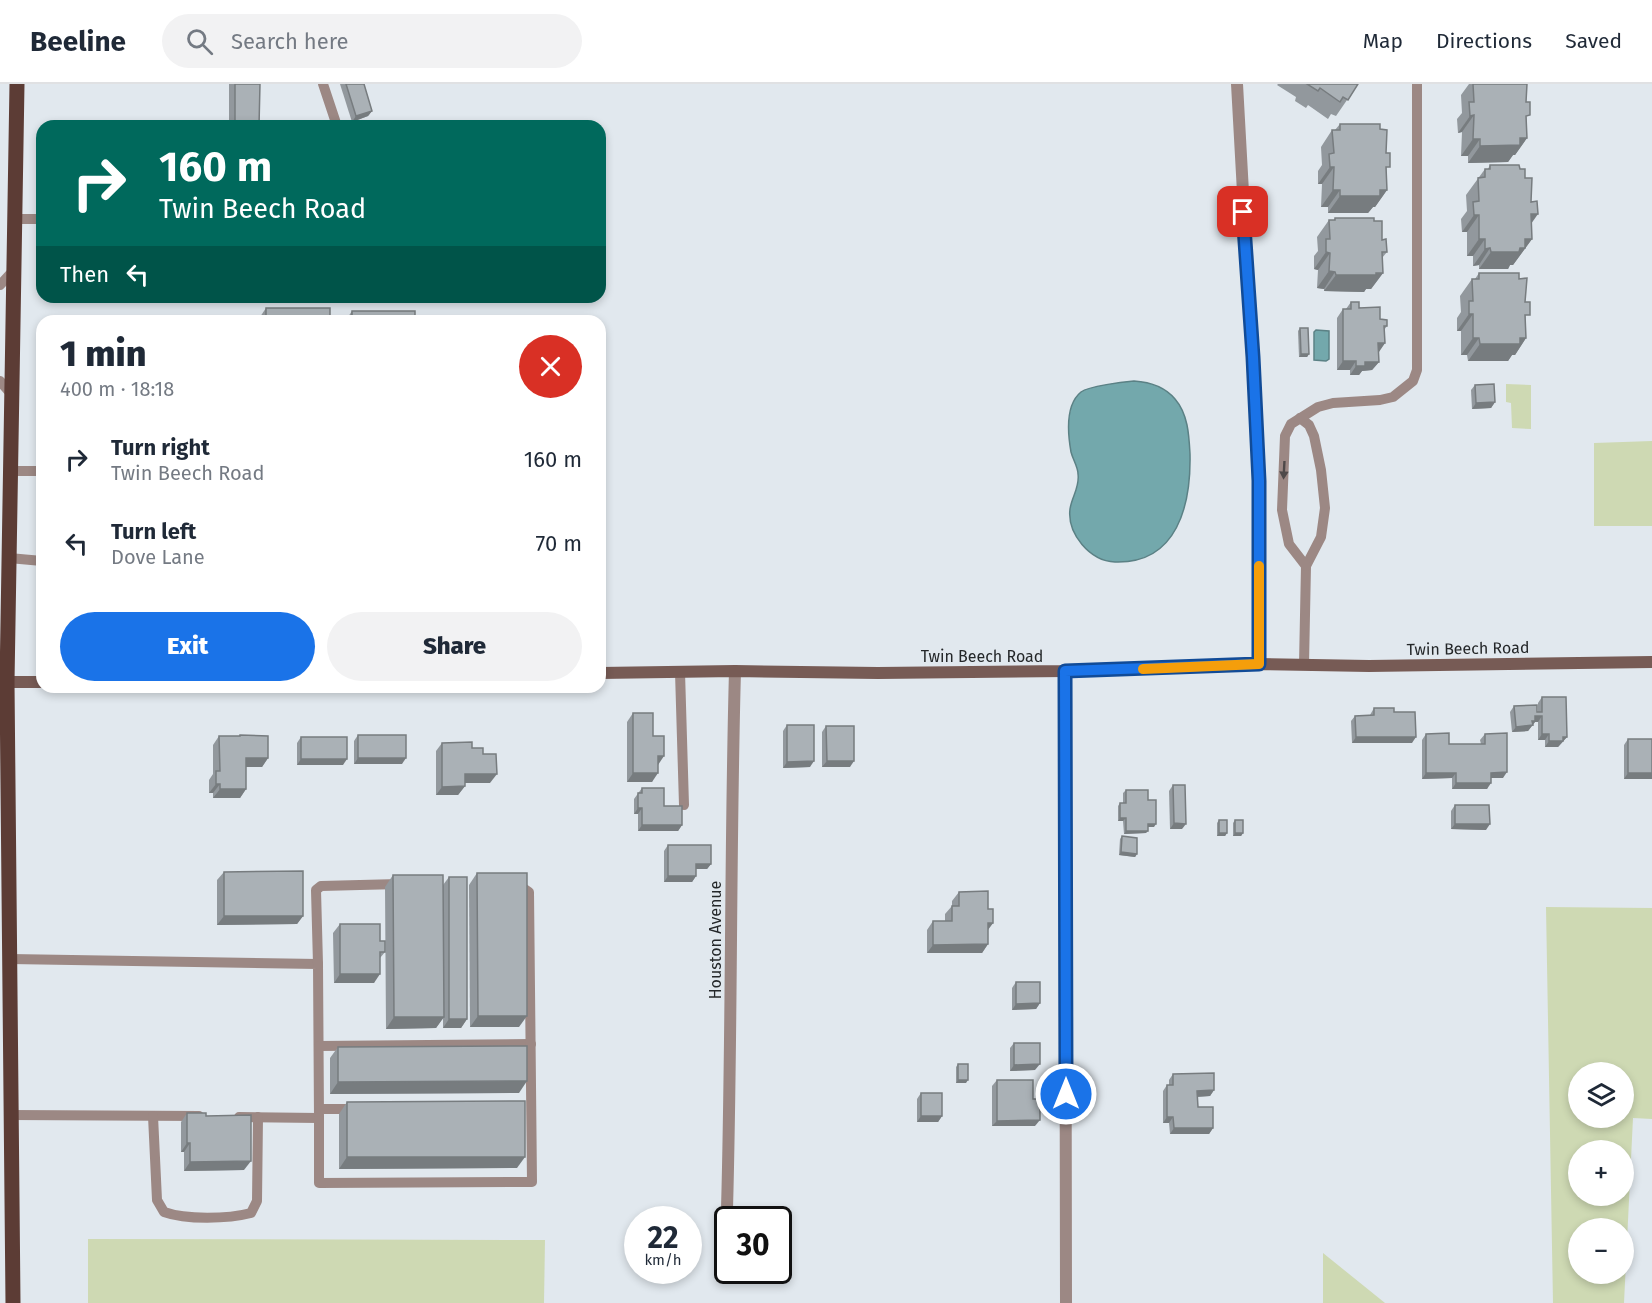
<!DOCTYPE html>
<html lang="en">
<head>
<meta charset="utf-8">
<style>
  :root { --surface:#fff; --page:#f2f2f3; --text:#1f2937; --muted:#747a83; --line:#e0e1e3; --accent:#1a73e8 }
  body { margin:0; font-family:"Fira Sans",sans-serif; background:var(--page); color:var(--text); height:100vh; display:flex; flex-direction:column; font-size:22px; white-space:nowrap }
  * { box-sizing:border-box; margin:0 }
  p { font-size:20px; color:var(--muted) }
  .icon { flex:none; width:33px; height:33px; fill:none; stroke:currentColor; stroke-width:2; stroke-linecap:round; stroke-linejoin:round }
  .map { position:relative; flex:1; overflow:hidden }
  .side { position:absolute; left:36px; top:231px; width:570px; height:378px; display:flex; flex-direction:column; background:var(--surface); border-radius:18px; box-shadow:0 3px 9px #0003 }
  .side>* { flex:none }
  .banner { position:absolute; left:36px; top:36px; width:570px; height:183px; border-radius:18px; box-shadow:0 3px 9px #0003; background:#00695c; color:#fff; overflow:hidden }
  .tools { position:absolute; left:1568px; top:978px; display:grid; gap:12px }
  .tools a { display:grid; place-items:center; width:66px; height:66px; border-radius:50%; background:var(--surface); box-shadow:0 3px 9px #0003; font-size:30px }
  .speed { position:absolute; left:624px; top:1122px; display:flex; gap:12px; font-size:30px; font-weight:700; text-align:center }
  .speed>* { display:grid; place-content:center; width:78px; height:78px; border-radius:50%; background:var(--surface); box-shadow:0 3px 9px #0003; line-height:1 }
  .speed small { font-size:15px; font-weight:400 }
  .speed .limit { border:3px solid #111; border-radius:9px; background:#fff; color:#111 }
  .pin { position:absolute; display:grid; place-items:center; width:51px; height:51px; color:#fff; margin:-26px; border-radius:12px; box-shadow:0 3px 9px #0006 }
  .me { position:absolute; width:66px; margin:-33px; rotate:0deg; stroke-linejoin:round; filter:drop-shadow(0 0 4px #0008) }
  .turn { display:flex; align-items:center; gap:21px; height:126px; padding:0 24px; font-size:27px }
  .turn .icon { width:78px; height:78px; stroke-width:2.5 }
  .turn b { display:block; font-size:42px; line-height:51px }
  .then { display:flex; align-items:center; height:57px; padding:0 24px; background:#0003; gap:12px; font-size:22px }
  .round { display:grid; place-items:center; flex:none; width:63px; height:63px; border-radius:32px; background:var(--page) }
  .summary { display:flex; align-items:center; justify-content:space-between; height:102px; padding:0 24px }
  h1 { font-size:36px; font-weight:800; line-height:45px }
  .cta { display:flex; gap:12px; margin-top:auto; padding:12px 24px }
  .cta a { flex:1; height:69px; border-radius:36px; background:var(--accent); color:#fff; font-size:24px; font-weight:800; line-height:69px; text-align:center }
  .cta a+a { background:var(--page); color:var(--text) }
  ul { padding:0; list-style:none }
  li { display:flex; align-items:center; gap:18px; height:84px; padding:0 24px }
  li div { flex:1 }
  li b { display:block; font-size:22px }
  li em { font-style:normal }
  header { display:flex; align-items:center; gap:36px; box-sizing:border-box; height:84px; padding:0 30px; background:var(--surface); border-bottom:2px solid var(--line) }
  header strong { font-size:28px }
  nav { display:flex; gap:33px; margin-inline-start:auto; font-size:21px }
  .search { width:420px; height:54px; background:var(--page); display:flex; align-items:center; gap:15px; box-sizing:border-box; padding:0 21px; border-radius:33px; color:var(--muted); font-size:22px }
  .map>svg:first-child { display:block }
  .green { fill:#ced9b3; fill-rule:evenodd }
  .water { fill:#73a8ac; stroke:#5b8185; stroke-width:1.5 }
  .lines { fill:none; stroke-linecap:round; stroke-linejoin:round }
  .lane { stroke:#9c8884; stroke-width:10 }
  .street { stroke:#9c8884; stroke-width:12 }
  .secondary { stroke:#775b55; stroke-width:12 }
  .primary { stroke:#5c3c35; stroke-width:15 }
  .wall { fill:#92989d }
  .shaded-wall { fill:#777c7f }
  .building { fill:#aab1b6; stroke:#777c7f; stroke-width:1.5 }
  .oneway { fill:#4e4949 }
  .route-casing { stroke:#114b97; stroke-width:15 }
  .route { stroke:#1a73e8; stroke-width:10 }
  .slow { stroke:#f59e0b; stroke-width:10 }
  .labels { text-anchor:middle; stroke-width:4.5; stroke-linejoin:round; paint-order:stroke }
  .street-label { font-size:16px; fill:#242729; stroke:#e1e8ee }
</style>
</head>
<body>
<header>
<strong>Beeline</strong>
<div class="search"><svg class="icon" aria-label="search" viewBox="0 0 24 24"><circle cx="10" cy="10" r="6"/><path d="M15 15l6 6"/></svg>Search here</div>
<nav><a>Map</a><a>Directions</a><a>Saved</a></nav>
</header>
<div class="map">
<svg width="1652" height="1219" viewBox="0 0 1652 1219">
  <rect width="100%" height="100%" fill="#e1e8ee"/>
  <g class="green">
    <polygon points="1506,300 1531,301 1531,345 1512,344 1511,319 1506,318"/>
    <polygon points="1652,357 1652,442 1594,442 1594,359"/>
    <path d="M1546,823L1652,824V1035L1633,1034L1624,1219H1553ZM1578,988H1623V1034H1578ZM1578,1066H1623V1112H1578ZM1578,1144H1623V1190H1578Z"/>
    <polygon points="88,1155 545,1156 544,1219 88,1219"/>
    <polygon points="1323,1169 1385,1219 1323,1219"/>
  </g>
  <g class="water">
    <polygon points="1316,246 1329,247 1329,275 1326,277 1314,276 1314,248"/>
    <path d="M1134,297C1149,298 1165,303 1175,315C1188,330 1189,351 1190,370C1191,420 1178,480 1115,478C1090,477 1067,450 1070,425C1072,412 1080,403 1078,390C1078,383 1073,376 1071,368C1068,351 1065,321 1081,308C1089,302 1123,298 1134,297Z"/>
  </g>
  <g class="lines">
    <g class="lane">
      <polyline points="323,0 337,42"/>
      <polyline points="15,135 42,135"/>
      <polyline points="0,201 14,186"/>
      <polyline points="0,297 12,311"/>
      <polyline points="1300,334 1309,341 1314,352 1321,386 1325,424 1321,453 1306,482 1304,580"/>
      <polyline points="10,387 42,387"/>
      <polyline points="9,474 42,477"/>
      <polyline points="1306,482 1289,460 1282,426 1285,352 1291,340 1318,323 1333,319 1380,316 1393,313 1413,297 1417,286 1417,0"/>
      <polyline points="680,588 684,721"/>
      <polyline points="10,875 318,880 319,1034 239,1033"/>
      <polyline points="318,880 316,806 321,802 399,800"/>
      <polyline points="319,962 531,960"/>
      <polyline points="320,1025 356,1025"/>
      <polyline points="11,1031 199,1032"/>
      <path d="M153,1032L157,1116L164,1128C186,1136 228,1135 251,1129L257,1117L258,1033"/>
      <polyline points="319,1034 319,1099 532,1098 529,808 516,799"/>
    </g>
    <g class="street">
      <polyline points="1237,0 1259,397 1259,580"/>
      <polyline points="1065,587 1066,1219"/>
      <path d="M727,1125C732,945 730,766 735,587"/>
    </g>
    <g class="secondary">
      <polyline points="600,589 735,587 878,589 1065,587 1259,580 1369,582 1652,578"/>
      <polyline points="0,598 42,598"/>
    </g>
    <polyline class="primary" points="13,1219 7,598 17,0"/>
  </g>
  <g class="wall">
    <polygon points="229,0 260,0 259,42 229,42"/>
    <polygon points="340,0 364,0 372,27 368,32 352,38"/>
    <polygon points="1278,0 1358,0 1336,32 1331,30 1328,35 1308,21 1306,24 1295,17 1296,13 1277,1"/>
    <polygon points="1469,0 1527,0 1526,18 1527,54 1515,71 1513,71 1508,78 1468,79 1468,72 1461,72 1462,48 1458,49 1457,35 1462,29 1461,11"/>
    <polygon points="1340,40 1380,45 1386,69 1387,106 1375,123 1373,123 1368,129 1328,129 1328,123 1321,123 1322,100 1318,100 1318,87 1322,81 1321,63 1332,46 1335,46"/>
    <polygon points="1490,81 1520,85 1525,94 1532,139 1532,155 1513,181 1510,181 1508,185 1479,185 1479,181 1473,182 1473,172 1467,172 1467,148 1462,148 1461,135 1467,127 1466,111 1485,85 1488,85"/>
    <polygon points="1335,134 1374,137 1387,168 1382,174 1383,189 1371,205 1366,205 1364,208 1324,207 1324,205 1317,204 1318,186 1314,185 1314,172 1318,167 1317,153 1329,136 1334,136"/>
    <polygon points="1479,189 1519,195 1525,218 1526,254 1515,271 1512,271 1508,277 1468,277 1467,271 1461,271 1461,247 1457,247 1457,234 1461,228 1460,212 1472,195 1475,195"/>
    <polygon points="1351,218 1380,235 1387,242 1384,246 1385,259 1378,268 1379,278 1372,286 1362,287 1359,291 1350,291 1350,286 1337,286 1337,234 1343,225 1346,225"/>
    <polygon points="266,224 330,237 260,237 260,233"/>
    <polygon points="352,227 415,237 348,237 348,233"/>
    <polygon points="1300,244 1309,270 1307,273 1299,273 1298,247"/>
    <polygon points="1475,301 1495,318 1491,324 1472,325 1471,306"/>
    <polygon points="1542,613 1567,653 1558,663 1545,663 1545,656 1538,656 1538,638 1535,638 1528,647 1512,648 1510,628 1514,622 1538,628 1538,619"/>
    <polygon points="1374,624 1394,628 1412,659 1352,659 1351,637 1355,632 1370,631"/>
    <polygon points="633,629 653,652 658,681 652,698 627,698 627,638"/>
    <polygon points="787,641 810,683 783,684 783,647"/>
    <polygon points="826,642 850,683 822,683 822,648"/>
    <polygon points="1426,650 1449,660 1481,660 1480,656 1485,650 1503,694 1491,694 1487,705 1452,705 1452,694 1422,695 1422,656"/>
    <polygon points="240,651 268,674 262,683 246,683 246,705 240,714 213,714 213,709 209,709 209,696 213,690 213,661 219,652 239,652"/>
    <polygon points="358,651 402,680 354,680 354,657"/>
    <polygon points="301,653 343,681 297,681 297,659"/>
    <polygon points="1628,655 1652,655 1652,695 1624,695 1624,661"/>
    <polygon points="442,659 472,664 483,670 490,699 465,699 465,702 458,711 436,711 436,667"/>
    <polygon points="1173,701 1182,745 1170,745 1169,707"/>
    <polygon points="642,704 664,722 682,741 678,747 638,747 638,730 634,730 634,715"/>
    <polygon points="1126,706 1148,716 1154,743 1148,743 1146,749 1124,750 1123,737 1118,737 1118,722 1120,719 1123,719 1123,709"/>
    <polygon points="1455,721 1486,746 1451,745 1451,727"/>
    <polygon points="1219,736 1227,749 1225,752 1217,752 1217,739"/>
    <polygon points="1235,736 1243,749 1241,752 1233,752 1233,739"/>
    <polygon points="1122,752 1137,770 1135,773 1119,771 1120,755"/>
    <polygon points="668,761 711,780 707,785 696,785 696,792 692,798 664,798 664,767"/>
    <polygon points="224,788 303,832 297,840 217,841 217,796"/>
    <polygon points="477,789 519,943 470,943 469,801"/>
    <polygon points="393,791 443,801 449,793 467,935 461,944 443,944 443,934 436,944 386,945 385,803"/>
    <polygon points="959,808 988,825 993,839 988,846 988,860 982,869 927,869 927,846 933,837 945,837 945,830 952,822 952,817"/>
    <polygon points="340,840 380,857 385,868 380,874 374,899 334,899 333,849"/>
    <polygon points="1016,898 1040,919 1036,925 1012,926 1012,904"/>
    <polygon points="1014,959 1035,986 1010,987 1010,964"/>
    <polygon points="338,963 519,1009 330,1010 330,974"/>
    <polygon points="958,980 966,999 956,999 956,983"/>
    <polygon points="1173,990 1214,1006 1210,1012 1197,1013 1198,1023 1213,1044 1209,1050 1170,1050 1169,1039 1163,1039 1163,1007 1167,1001 1169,1001 1169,996"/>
    <polygon points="997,996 1033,1015 1035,1042 992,1042 992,1002"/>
    <polygon points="921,1009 942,1032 938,1038 917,1038 917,1015"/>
    <polygon points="347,1018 517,1084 339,1085 339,1030"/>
    <polygon points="187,1029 206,1032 244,1086 184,1087 184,1068 181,1068 181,1038"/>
  </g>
  <g class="shaded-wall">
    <polygon points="372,27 368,32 352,38 356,32"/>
    <polygon points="1474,31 1462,48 1458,49 1470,32"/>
    <polygon points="1520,54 1527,54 1515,71 1513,71 1508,78 1468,79 1480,62"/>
    <polygon points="1473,55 1480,55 1468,72 1461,72"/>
    <polygon points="1330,83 1334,83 1322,100 1318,100"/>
    <polygon points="1333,106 1340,106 1328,123 1321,123"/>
    <polygon points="1380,106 1387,106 1375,123 1373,123 1368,129 1328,129 1340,112"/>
    <polygon points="1531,130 1538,130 1526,147"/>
    <polygon points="1474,131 1479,131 1467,148 1462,148"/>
    <polygon points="1479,155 1485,155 1473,172 1467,172"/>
    <polygon points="1525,155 1532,155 1513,181 1510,181 1508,185 1479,185 1491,168"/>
    <polygon points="1490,164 1479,181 1473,182 1485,165"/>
    <polygon points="1326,168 1330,169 1318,186 1314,185"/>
    <polygon points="1329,187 1335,188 1324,205 1317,204"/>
    <polygon points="1383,189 1371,205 1366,205 1364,208 1324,207 1336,191"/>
    <polygon points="1469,230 1473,230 1461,247 1457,247"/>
    <polygon points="1473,254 1479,254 1467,271 1461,271"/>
    <polygon points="1520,254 1526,254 1515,271 1512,271 1508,277 1468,277 1480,260"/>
    <polygon points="1378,259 1385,259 1379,268 1372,268"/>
    <polygon points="1301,270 1309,270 1307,273 1299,273"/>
    <polygon points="1343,277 1356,277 1350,286 1337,286"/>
    <polygon points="1365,278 1379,278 1372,286 1362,287 1359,291 1350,291 1356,282"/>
    <polygon points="1495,318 1491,324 1472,325 1476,319"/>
    <polygon points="1535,632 1542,632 1538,638 1535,638 1528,647 1512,648 1516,643"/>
    <polygon points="1542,650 1549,650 1545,656 1538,656"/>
    <polygon points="1356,653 1416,653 1412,659 1352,659"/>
    <polygon points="1563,653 1567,653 1558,663 1545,663 1549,657"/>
    <polygon points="658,672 664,672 658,681"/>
    <polygon points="246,674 268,674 262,683 240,683"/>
    <polygon points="358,674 406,674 402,680 354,680"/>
    <polygon points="301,675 347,675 343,681 297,681"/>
    <polygon points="814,677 810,683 783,684 787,678"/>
    <polygon points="827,677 854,677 850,683 822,683"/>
    <polygon points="1507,688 1503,694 1487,694 1491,689"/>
    <polygon points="633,689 658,689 652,698 627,698"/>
    <polygon points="1426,689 1456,689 1452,694 1422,695"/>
    <polygon points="1628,689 1652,689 1652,695 1624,695"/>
    <polygon points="465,690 497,690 490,699 458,699"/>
    <polygon points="1456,699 1491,699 1487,705 1452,705"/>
    <polygon points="216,700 220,700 213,709 209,709"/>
    <polygon points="465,702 458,711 436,711 442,703"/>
    <polygon points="220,705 246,705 240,714 213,714"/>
    <polygon points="638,724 642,724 638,730 634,730"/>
    <polygon points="1120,734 1126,734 1123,737 1118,737"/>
    <polygon points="1174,739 1186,740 1182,745 1170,745"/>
    <polygon points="1148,740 1156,740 1154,743 1146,743"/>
    <polygon points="1455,740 1490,740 1486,746 1451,745"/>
    <polygon points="642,741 682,741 678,747 638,747"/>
    <polygon points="1126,747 1148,747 1146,749 1124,750"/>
    <polygon points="1219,749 1227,749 1225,752 1217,752"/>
    <polygon points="1235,749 1243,749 1241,752 1233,752"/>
    <polygon points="1121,768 1137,770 1135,773 1119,771"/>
    <polygon points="696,780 711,780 707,785 692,785"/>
    <polygon points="668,792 696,792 692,798 664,798"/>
    <polygon points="224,832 303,832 297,840 217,841"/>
    <polygon points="988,839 993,839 986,848"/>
    <polygon points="988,860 982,869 927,869 933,861"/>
    <polygon points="340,890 380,890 374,899 334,899"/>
    <polygon points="1040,919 1036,925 1012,926 1016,920"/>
    <polygon points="478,932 527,932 519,943 470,943"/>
    <polygon points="394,933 444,933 436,944 386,945"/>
    <polygon points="449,935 467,935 461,944 443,944"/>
    <polygon points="1040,980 1035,986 1010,987 1014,981"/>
    <polygon points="958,996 968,996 966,999 956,999"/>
    <polygon points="527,997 519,1009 330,1010 338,998"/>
    <polygon points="1214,1006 1210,1012 1193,1013 1197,1007"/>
    <polygon points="921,1032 942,1032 938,1038 917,1038"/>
    <polygon points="1167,1033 1173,1033 1169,1039 1163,1039"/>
    <polygon points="1040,1036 1035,1042 992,1042 997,1037"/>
    <polygon points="1174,1044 1213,1044 1209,1050 1170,1050"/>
    <polygon points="187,1059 190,1059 184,1068 181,1068"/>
    <polygon points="347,1073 525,1073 517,1084 339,1085"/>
    <polygon points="251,1077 244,1086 184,1087 190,1078"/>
  </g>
  <g class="building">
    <polygon points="235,0 260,0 259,42 235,42"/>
    <polygon points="346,0 364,0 372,27 356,32"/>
    <polygon points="1307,0 1358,0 1348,16 1343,13 1340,18 1320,4 1318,7"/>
    <polygon points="1473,0 1527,0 1526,18 1530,18 1530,31 1526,32 1527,54 1520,54 1520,61 1480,62 1480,55 1473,55 1474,31 1470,32 1469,18 1474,18"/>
    <polygon points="1340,40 1380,40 1380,45 1387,46 1386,69 1390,69 1390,83 1386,83 1387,106 1380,106 1380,112 1340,112 1340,106 1333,106 1334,83 1330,83 1329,70 1334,69 1332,46 1340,46"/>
    <polygon points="383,41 383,42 365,42"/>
    <polygon points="1490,81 1519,81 1520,85 1525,85 1525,94 1532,94 1531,118 1537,117 1538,130 1531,130 1532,155 1525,155 1525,164 1520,164 1519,168 1491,168 1490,164 1485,165 1485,155 1479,155 1479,131 1474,131 1473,118 1479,117 1478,94 1485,93 1485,85 1490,85"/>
    <polygon points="1335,134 1374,134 1374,137 1382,137 1382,156 1386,155 1387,168 1382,168 1383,189 1376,189 1376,191 1336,191 1335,188 1329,187 1330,169 1326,168 1326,155 1330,155 1329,136 1335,136"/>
    <polygon points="1479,189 1519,189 1519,195 1527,194 1525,218 1530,218 1530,231 1525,231 1526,254 1520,254 1520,260 1480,260 1479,254 1473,254 1473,230 1469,230 1469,217 1473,217 1472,195 1479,195"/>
    <polygon points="1351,218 1359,218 1359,224 1380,223 1380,235 1387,236 1387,242 1384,242 1385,259 1378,259 1379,278 1365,278 1365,282 1356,282 1356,277 1343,277 1343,225 1351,225"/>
    <rect x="266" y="224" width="64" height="13"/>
    <rect x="352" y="227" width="63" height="10"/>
    <polygon points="1300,244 1308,244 1309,270 1301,270"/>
    <polygon points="1494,300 1495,318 1476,319 1475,301"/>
    <polygon points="1542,613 1566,613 1567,653 1563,653 1563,657 1549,657 1549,650 1542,650 1542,632 1535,632 1535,637 1532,637 1533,641 1516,643 1514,622 1537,621 1537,628 1542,628"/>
    <polygon points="1374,624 1394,624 1394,628 1415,628 1416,653 1356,653 1355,632 1374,631"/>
    <polygon points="633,629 653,629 653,652 664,652 664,672 658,672 658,689 633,689"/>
    <polygon points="787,641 814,641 814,677 787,678"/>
    <polygon points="826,642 854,642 854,677 827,677"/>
    <polygon points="1449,649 1449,660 1485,660 1485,650 1507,649 1507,688 1491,689 1491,699 1456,699 1456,689 1426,689 1426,650"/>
    <polygon points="240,651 268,652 268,674 246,674 246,705 220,705 220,700 216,700 216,687 220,687 219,652 240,652"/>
    <rect x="358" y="651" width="48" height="23"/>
    <rect x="301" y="653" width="46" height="22"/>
    <rect x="1628" y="655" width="24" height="34"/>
    <polygon points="472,658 472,664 483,664 483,670 496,670 497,690 465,690 465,702 442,703 442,659"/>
    <polygon points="1173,701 1185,701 1186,740 1174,739"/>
    <polygon points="642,704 664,704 664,722 682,722 682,741 642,741 642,724 638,724 638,709 642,709"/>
    <polygon points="1126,706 1148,706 1148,716 1156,716 1156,740 1148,740 1148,747 1126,747 1126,734 1120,734 1120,719 1126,719"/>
    <polygon points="1455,721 1489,721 1490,740 1455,740"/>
    <rect x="1219" y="736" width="8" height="13"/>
    <rect x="1235" y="736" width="8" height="13"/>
    <polygon points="1122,752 1137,754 1137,770 1121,768"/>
    <polygon points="668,761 711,761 711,780 696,780 696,792 668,792"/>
    <polygon points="303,787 303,832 224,832 224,788"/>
    <polygon points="477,789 527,789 527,932 478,932"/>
    <polygon points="393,791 443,791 444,933 394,933"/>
    <rect x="449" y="793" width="18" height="142"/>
    <polygon points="988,807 988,825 993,825 993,839 988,839 988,860 933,861 933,837 952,837 952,822 959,822 959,808"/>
    <polygon points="340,840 380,840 380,857 385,857 385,868 380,868 380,890 340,890"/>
    <polygon points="1016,898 1040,898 1040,919 1016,920"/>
    <polygon points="1014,959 1040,959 1040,980 1014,981"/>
    <polygon points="527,962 527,997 338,998 338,963"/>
    <rect x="958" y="980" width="10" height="16"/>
    <polygon points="1214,989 1214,1006 1197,1007 1198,1023 1213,1023 1213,1044 1174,1044 1173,1033 1167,1033 1167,1001 1173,1001 1173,990"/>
    <polygon points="997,996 1033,996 1033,1015 1040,1015 1040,1036 997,1037"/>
    <rect x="921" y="1009" width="21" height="23"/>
    <polygon points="525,1017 525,1073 347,1073 347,1018"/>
    <polygon points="187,1029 206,1029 206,1032 251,1031 251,1077 190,1078 190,1059 187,1059"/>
  </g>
  <defs><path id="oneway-solid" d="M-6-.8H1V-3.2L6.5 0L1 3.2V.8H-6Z" transform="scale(1.5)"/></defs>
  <use class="oneway" href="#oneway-solid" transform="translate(1284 386) rotate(93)"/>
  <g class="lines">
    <defs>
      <polyline id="route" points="1066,1010 1065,587 1259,580 1259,397 1253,273 1243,128"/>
    </defs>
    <use href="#route" class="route-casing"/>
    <use href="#route" class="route"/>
    <polyline class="slow" points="1143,585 1259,580 1259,482"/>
  </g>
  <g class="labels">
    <g class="street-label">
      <text transform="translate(1468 564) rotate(-1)" y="6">Twin Beech Road</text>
      <text x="982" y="578">Twin Beech Road</text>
      <text transform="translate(715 856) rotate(-90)" y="6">Houston Avenue</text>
    </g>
  </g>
</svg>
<div class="tools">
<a><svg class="icon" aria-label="layers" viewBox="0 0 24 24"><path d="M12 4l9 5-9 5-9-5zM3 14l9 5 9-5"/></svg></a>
<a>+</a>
<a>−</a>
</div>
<div class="speed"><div>22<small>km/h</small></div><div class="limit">30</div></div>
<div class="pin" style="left:1243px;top:128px;background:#d93025"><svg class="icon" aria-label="arrive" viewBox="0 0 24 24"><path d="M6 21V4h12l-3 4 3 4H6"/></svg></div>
<svg class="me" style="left:1066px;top:1010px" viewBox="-20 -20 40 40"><circle r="17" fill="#1a73e8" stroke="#fff" stroke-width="3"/><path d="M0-11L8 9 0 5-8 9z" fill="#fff"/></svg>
<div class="banner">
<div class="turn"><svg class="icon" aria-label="right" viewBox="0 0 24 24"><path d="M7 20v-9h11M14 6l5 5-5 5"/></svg><div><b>160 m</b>Twin Beech Road</div></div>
<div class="then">Then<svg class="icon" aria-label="left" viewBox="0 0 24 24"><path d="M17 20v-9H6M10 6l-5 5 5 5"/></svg></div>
</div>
<section class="side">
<div class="summary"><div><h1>1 min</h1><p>400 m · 18:18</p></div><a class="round" style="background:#d93025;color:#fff"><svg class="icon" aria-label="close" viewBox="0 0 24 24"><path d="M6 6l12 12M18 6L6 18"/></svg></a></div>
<ul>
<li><svg class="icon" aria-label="right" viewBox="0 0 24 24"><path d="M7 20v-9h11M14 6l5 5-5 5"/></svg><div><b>Turn right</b><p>Twin Beech Road</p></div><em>160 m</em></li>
<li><svg class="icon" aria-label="left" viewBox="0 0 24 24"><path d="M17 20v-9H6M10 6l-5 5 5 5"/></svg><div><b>Turn left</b><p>Dove Lane</p></div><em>70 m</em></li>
</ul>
<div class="cta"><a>Exit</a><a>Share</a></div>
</section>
</div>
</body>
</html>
